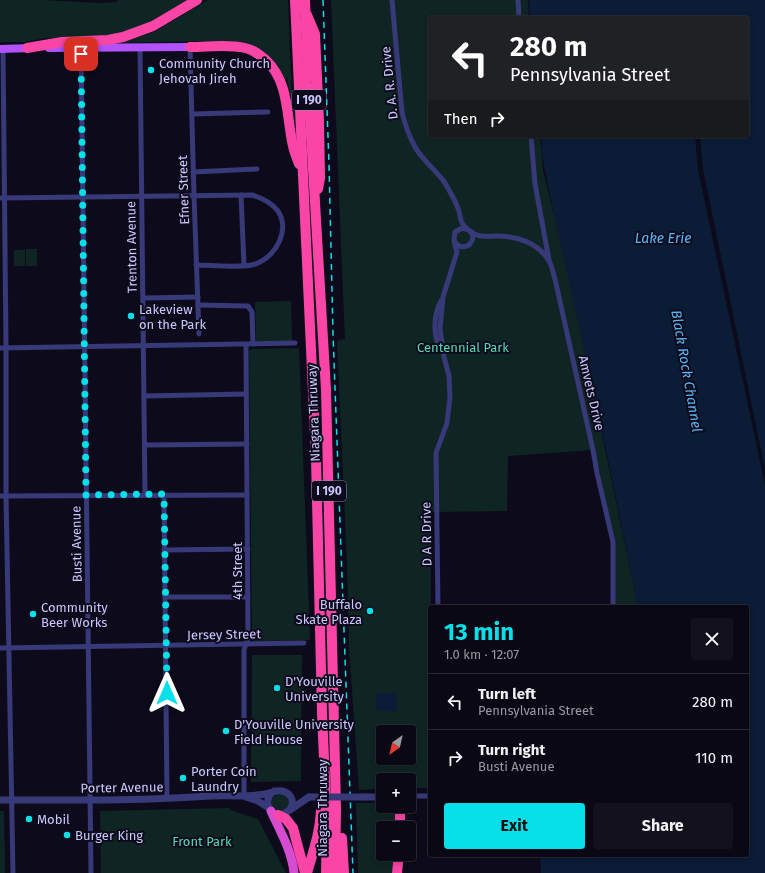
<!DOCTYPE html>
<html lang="en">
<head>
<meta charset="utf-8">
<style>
  :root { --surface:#0a0814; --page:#13111d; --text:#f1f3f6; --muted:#999aa0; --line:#2a2934; --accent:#07dfe9 }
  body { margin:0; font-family:"Fira Sans",sans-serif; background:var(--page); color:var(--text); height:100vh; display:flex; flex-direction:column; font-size:15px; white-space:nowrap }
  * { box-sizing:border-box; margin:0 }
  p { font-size:13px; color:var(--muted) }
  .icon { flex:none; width:22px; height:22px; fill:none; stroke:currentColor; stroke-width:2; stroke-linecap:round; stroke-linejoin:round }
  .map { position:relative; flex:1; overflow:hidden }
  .side { position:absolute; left:428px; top:605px; width:321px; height:252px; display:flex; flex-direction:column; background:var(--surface); border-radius:4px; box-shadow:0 2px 6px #0003,0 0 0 1px var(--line) }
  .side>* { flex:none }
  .hud { position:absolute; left:428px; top:16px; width:321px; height:122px; border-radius:4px; box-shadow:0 2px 6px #0003,0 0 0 1px var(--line); background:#202124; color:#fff; overflow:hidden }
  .needle { width:26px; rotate:214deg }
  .fabs { position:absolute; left:376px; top:725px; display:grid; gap:8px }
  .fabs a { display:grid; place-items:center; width:40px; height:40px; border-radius:4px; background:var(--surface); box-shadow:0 2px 6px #0003,0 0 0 1px var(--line); font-size:20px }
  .pin { position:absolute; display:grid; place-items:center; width:34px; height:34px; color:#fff; margin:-17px; border-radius:8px; box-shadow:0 2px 6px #0006 }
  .me { position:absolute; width:44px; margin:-22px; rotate:0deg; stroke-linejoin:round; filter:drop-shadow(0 0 3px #0008) }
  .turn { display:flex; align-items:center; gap:14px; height:84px; padding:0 16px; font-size:18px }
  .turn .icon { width:52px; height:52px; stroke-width:2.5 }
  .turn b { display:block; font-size:28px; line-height:34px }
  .then { display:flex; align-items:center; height:38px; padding:0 16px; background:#0003; gap:8px; font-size:15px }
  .round { display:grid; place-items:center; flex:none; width:42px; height:42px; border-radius:4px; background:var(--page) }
  .overview { display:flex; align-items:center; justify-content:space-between; height:68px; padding:0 16px }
  h1 { font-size:24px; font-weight:700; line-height:30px; color:var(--accent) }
  .primary-button { display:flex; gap:8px; margin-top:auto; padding:8px 16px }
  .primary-button a { flex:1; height:46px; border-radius:4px; background:var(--accent); color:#111; font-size:16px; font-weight:700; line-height:46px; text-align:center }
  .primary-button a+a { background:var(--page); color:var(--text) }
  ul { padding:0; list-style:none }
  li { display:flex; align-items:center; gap:12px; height:56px; padding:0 16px; border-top:1px solid var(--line) }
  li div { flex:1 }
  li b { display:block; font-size:15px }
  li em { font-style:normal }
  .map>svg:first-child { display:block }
  .green { fill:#0f2523; fill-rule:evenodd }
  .water { fill:#0a1c36 }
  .pier { fill:#0d0b1b }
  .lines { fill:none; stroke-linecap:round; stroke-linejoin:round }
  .minor { stroke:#383979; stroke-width:5 }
  .tertiary { stroke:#383979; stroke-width:7 }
  .primary { stroke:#b252fa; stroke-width:8 }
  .trunk { stroke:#d64cd0; stroke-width:9 }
  .motorway { stroke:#f946a6; stroke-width:10 }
  .rail { stroke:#07dfe9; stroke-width:1.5; stroke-dasharray:6 5; stroke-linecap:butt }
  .tertiary-bridge { stroke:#383979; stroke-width:7 }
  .motorway-bridge { stroke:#f946a6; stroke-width:10 }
  .route { stroke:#07dfe9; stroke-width:7; stroke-dasharray:0 12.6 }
  .poi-dot { fill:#07dfe9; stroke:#0d0b1b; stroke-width:1.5 }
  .labels { text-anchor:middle; stroke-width:4; stroke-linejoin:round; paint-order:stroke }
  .shield { fill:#0d0b1b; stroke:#918fb9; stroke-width:1 }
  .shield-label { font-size:12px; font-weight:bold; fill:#cac7fd }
  .poi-label { font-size:13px; fill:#cac7fd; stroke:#0d0b1b; text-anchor:start }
  .street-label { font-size:13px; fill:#cac7fd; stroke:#0d0b1b }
  .park-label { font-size:13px; fill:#57d9b2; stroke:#0d0b1b }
  .water-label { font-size:14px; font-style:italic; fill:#59b8fa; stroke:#0d0b1b }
</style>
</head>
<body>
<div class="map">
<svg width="765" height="873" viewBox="0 0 765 873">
  <rect width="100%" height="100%" fill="#0d0b1b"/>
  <g class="green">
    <polygon points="0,0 44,0 101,3 117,2 117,0 187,0 148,23 115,35 100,37 46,38 24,42 0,42"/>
    <polygon points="208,0 288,0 292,102 287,78 285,79 278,66 268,55 250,45 241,42 205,41 109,43 129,40 154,32"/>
    <path d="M331,0H528L529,18H430V136H540L543,170L569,276L638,607H613V542L593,450L508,456L507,511L431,512L430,788H409V780H383V789L359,790L349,647L347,562L337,341L345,339ZM383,732H409V758H383Z"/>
    <rect x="26" y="249" width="11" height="17"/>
    <rect x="14" y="250" width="11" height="16"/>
    <polygon points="291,301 292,341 256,341 255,302"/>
    <polygon points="299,348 310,640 255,641 252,639 252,637 249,351 251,349"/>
    <polygon points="252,655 302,655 301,781 251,782"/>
    <circle cx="280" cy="803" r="9"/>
    <polygon points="356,803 383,803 383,806 395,806 395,828 383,828 383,854 394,854 392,873 358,873"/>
    <polygon points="230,808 230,810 258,819 286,873 101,873 100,811"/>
    <polygon points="0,811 4,811 5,873 0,873"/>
  </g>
  <g class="water">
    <polygon points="529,0 765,0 765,873 541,873 540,855 747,855 747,607 638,607 607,455 549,191 542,154 541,136 747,136 747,18 530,18"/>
    <rect x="376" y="693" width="21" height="18"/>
  </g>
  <polygon class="pier" points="695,136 700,136 703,169 765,469 765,485 698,170"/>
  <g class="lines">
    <g class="minor">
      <path d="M392,0L402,112C405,125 409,136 415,147C423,161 436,170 445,183C450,192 456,201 459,211C460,215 460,219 462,223C467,231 479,234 469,245C462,249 456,246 454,239L455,232L462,228L469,230"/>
      <polyline points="518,0 519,18"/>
      <polyline points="81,47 91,873"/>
      <polyline points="140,47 145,495"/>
      <polyline points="190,47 194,196 199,334"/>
      <polyline points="3,49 6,348 6,496 13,873"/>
      <polyline points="192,114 268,112"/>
      <polyline points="531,136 535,184 549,260"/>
      <polyline points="193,172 257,169"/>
      <polyline points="241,195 244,265"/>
      <path d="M0,198L252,195C262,198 271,202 278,211C290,230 277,254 258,263C245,269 212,265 196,265"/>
      <path d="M470,231C478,238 485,236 496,236C516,236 538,242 549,261C552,266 553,273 555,279L593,450L597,473L613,542V607"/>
      <polyline points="143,298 198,297"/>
      <polyline points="198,305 248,306 252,312 253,344"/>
      <polyline points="0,348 295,343"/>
      <path d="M440,349C433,334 433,316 441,301"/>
      <polyline points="144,396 246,394"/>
      <polyline points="145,445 247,444"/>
      <polyline points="164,495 167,798"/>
      <polyline points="0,496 247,495"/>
      <polyline points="164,550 248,549"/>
      <polyline points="165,597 248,597"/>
      <polyline points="438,607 436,453 447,423 450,397 449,376 444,357 440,328 443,297 457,252 454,241"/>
      <polyline points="0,648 304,643"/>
      <polyline points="244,796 244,650 248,637 246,345"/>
      <polyline points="409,796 430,796"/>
    </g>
    <g class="tertiary">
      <polyline points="246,797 258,801 269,808"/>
      <polyline points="365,797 383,797"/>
      <path d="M0,800C70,800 140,801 210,796C231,795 253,798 273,792C290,786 300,805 285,813C272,821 260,801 274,791"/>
      <polyline points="290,810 309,797"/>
    </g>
    <g class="primary">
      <polyline points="49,48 190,47"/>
      <polyline points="0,49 32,48"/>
    </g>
    <path class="trunk" d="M271,811C280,831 292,851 294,873"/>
    <g class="motorway">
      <polyline points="295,0 316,458 322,713 327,827 326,873"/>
      <polyline points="305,0 308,83 326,390 336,809 335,873"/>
      <path d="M190,47C208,47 228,44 245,48C254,50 260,55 266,60C290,83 286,117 293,146C294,152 297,158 299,164"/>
      <polyline points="27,48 62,42 108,40 123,37 153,26 197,0"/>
      <polyline points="318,189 320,178 319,121"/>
      <polyline points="278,815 286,819 293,828 305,873"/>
      <polyline points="400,828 400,806"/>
      <polyline points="342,838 344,873"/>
      <path d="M307,873C313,852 320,833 321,811"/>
      <polyline points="397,873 399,854"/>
    </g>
    <polyline class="rail" points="323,0 329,164 333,334 353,873"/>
    <polyline class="tertiary-bridge" points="309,797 365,797"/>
    <polyline class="motorway-bridge" points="295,0 307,15 315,34 319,121"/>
  </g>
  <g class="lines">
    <polyline class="route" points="81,54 86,495 164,494 167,693"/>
  </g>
  <g class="poi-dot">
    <circle cx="151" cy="70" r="4"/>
    <circle cx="131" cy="316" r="4"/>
    <circle cx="370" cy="611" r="4"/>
    <circle cx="33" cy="614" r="4"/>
    <circle cx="277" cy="688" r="4"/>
    <circle cx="226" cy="731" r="4"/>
    <circle cx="183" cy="778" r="4"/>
    <circle cx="29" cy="819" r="4"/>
    <circle cx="67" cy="835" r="4"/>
  </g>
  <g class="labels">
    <g class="shield">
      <rect x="292" y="90" width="34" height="20" rx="3"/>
      <rect x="312" y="481" width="34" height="20" rx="3"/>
    </g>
    <g class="shield-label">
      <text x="309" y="104">I 190</text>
      <text x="329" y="495">I 190</text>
    </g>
    <g class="poi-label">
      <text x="159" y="68">Community Church<tspan x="159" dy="15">Jehovah Jireh</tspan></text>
      <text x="139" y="314">Lakeview<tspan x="139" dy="15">on the Park</tspan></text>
      <text x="362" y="609" text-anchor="end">Buffalo<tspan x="362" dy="15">Skate Plaza</tspan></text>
      <text x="41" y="612">Community<tspan x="41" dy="15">Beer Works</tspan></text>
      <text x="285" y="686">D'Youville<tspan x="285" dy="15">University</tspan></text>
      <text x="234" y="729">D'Youville University<tspan x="234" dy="15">Field House</tspan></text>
      <text x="191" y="776">Porter Coin<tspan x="191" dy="15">Laundry</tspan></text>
      <text x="37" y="824">Mobil</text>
      <text x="75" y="840">Burger King</text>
    </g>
    <g class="street-label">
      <text transform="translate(389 83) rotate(-96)" y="5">D. A. R. Drive</text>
      <text transform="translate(183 190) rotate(-92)" y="5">Efner Street</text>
      <text transform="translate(131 247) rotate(-91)" y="5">Trenton Avenue</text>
      <text transform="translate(592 393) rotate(77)" y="5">Amvets Drive</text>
      <text transform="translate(313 413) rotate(-92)" y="5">Niagara Thruway</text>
      <text transform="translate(426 534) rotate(-91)" y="5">D A R Drive</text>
      <text transform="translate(76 544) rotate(-91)" y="5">Busti Avenue</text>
      <text transform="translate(237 571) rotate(-90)" y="5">4th Street</text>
      <text transform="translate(224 634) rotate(-1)" y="5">Jersey Street</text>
      <text transform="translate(122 787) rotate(-1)" y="5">Porter Avenue</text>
      <text transform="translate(322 808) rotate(-90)" y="5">Niagara Thruway</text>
    </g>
    <g class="park-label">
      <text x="463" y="352">Centennial Park</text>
      <text x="202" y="846">Front Park</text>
    </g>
    <g class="water-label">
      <text x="663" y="243">Lake Erie</text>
      <text transform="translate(687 371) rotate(80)" y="5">Black Rock Channel</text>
    </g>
  </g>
</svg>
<div class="fabs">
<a><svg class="needle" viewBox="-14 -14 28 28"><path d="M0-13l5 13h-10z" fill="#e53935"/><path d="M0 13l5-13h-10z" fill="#999aa0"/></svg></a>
<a>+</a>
<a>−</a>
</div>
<div class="pin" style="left:81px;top:54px;background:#d93025"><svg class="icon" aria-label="arrive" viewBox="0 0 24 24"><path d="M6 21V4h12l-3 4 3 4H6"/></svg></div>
<svg class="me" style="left:167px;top:693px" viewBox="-20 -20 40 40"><path d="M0-17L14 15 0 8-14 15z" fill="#07dfe9" stroke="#fff" stroke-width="4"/></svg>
<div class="hud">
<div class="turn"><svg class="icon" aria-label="left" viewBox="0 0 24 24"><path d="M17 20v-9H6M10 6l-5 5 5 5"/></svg><div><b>280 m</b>Pennsylvania Street</div></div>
<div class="then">Then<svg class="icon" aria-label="right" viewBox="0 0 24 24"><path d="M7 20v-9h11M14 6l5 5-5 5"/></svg></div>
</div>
<section class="side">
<div class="overview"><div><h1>13 min</h1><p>1.0 km · 12:07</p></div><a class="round"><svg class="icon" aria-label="close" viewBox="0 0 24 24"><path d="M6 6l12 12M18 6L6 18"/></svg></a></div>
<ul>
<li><svg class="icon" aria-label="left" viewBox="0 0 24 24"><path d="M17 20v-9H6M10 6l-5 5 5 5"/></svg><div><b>Turn left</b><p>Pennsylvania Street</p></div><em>280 m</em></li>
<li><svg class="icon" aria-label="right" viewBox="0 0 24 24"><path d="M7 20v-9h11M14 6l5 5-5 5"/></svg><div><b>Turn right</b><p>Busti Avenue</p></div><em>110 m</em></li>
</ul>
<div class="primary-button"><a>Exit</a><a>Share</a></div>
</section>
</div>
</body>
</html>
